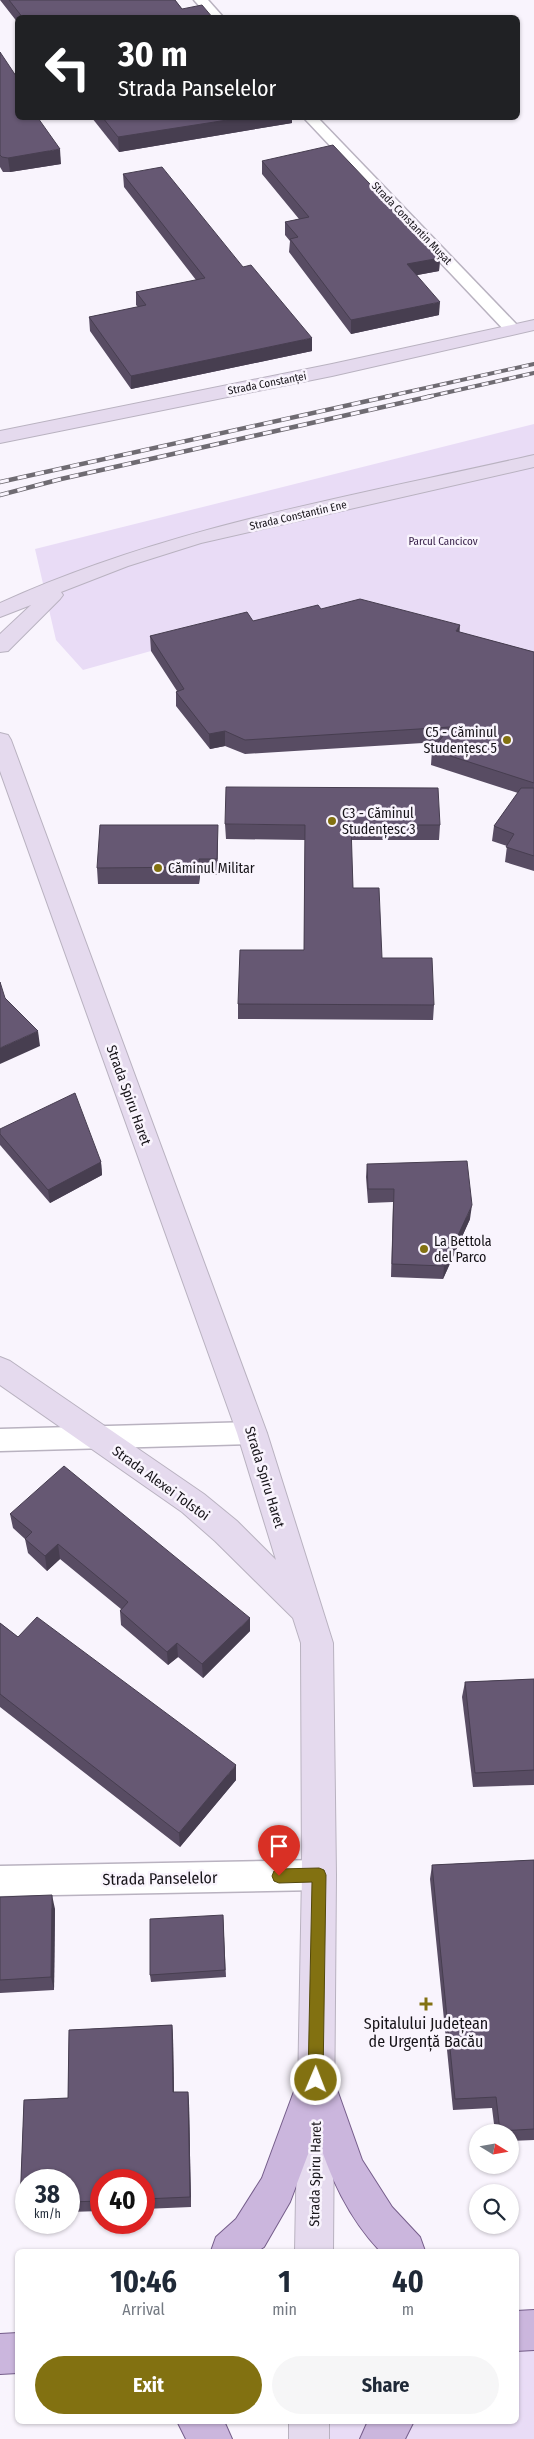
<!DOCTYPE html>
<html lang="en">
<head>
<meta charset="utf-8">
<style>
  :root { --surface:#fff; --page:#f6f6f7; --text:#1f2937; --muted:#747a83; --accent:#827111 }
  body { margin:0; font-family:"Fira Sans Condensed",sans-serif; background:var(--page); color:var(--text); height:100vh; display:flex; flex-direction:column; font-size:19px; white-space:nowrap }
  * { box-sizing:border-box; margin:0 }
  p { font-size:16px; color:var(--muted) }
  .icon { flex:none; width:28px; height:28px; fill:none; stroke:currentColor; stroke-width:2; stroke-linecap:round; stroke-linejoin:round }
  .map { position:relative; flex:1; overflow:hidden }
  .panel { position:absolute; left:15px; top:2249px; width:504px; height:175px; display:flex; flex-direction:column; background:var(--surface); border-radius:8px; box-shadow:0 1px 4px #0004 }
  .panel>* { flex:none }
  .banner { position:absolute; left:15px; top:15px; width:505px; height:105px; border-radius:8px; box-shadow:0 1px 4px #0004; background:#202124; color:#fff; overflow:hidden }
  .needle { width:32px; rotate:101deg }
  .buttons { position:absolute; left:469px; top:2124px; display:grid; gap:10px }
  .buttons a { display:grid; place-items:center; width:50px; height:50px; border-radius:50%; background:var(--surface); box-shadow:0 1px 4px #0004; font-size:25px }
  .speed { position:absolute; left:15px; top:2169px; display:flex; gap:10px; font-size:25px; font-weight:700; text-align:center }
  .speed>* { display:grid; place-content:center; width:65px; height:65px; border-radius:50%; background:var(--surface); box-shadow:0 1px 4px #0004; line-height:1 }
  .speed small { font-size:12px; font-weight:400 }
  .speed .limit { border:8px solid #d22; background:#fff; color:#111 }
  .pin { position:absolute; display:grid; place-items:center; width:42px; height:42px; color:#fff; margin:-51px -21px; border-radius:50% 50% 50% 0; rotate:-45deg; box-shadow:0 0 5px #0007 }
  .pin .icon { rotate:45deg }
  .me { position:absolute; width:55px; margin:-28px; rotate:1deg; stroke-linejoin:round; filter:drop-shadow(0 0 4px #0008) }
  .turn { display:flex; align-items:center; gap:18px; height:105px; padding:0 20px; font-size:22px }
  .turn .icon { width:65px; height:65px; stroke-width:2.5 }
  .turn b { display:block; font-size:35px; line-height:42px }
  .eta { display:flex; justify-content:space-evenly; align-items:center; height:85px; text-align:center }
  .eta b { font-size:30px; font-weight:700; line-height:35px }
  .primary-button { display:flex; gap:10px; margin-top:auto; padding:10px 20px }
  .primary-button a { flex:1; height:58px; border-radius:30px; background:var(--accent); color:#fff; font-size:20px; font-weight:700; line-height:58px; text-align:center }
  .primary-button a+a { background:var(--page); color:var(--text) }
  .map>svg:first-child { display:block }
  .green { fill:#e9dcf6 }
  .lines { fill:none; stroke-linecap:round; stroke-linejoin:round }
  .street-casing { stroke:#b9b2c0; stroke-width:3 }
  .secondary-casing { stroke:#b9b2c0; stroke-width:2 }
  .primary-casing { stroke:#755d8a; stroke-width:2 }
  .street { fill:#fff; fill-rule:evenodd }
  .secondary { fill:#e5daee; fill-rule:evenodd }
  .primary { fill:#cbb6dd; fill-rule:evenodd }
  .rail-far1-casing { stroke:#6f6b72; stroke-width:4 }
  .rail-casing { stroke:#6f6b72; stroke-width:4.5 }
  .rail-far1 { stroke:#f9f4fd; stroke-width:2.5; stroke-dasharray:7; stroke-linecap:butt }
  .rail { stroke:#f9f4fd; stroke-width:3; stroke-dasharray:9; stroke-linecap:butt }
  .wall { fill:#584c63 }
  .shaded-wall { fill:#473e50 }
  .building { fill:#665873; stroke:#473e50 }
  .route { fill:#827111; stroke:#54490b }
  .poi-dot { fill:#827111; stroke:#f9f4fd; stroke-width:2 }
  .labels { text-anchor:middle; stroke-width:5; stroke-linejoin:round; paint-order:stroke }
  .far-street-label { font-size:11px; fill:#171419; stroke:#f9f4fd }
  .far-park-label { font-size:11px; fill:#361f48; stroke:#f9f4fd }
  .poi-label { font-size:14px; fill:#171419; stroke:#f9f4fd; text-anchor:start }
  .street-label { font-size:14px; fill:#171419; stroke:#f9f4fd }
  .near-street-label { font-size:16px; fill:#171419; stroke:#f9f4fd }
  .near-poi-label { font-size:16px; fill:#171419; stroke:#f9f4fd }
</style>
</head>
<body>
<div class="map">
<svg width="534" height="2439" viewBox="0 0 534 2439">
  <rect width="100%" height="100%" fill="#f9f4fd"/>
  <g class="green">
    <polygon points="534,424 534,667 151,651 83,670 56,640 35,549"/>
    <polygon points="516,2335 534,2335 534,2439 309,2439 309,2421 516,2421"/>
  </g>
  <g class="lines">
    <defs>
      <g id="street">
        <polygon points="194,0 208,0 224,18 210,18"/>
        <polygon points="304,118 318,118 518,326 520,329 518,332 506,332"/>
        <polygon points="252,1422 262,1425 266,1433 262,1441 252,1444 0,1451 0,1429"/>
        <polygon points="319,1860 330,1864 335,1875 330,1886 319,1890 0,1896 0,1866"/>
      </g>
      <g id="secondary">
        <polygon points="534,320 534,330 332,376 0,443 0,431 332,364"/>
        <path d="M534,455V467L201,543L128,566L61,592L63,595L60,599L8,651L0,652V634L31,605L0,617V603C169,526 354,496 534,455Z"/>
        <polygon points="0,733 8,735 11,740 267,1433 333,1643 336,1875 333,2251 295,2251 302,1875 301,1643 293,1618 215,1541 182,1512 0,1385 0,1357 10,1361 204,1494 237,1521 276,1560 237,1433 0,771"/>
        <rect x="289" y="2421" width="40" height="18"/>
      </g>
      <g id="primary">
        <path d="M316,2062L329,2067L362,2160L392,2207L420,2237L425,2251H380C348,2217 330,2177 316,2133L290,2202L264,2247L258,2251H211L216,2237L236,2219L262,2178L303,2067Z"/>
        <polygon points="534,2310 534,2350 516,2351 516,2311"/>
        <polygon points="18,2333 18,2373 0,2374 0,2334"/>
        <polygon points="177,2421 224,2421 232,2439 186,2439"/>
        <polygon points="368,2421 414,2421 405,2439 360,2439"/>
      </g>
    </defs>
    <use href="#street" class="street-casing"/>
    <use href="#secondary" class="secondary-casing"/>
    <use href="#primary" class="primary-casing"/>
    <use href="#street" class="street"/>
    <use href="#secondary" class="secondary"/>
    <use href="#primary" class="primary"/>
    <defs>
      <g id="rail-far1">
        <polyline points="385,397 534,364"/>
        <polyline points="427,397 534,373"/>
      </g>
      <g id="rail">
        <polyline points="0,482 390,396"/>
        <polyline points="0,495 61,479 432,396"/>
      </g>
    </defs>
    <use href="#rail-far1" class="rail-far1-casing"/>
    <use href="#rail" class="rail-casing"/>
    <use href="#rail-far1" class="rail-far1"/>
    <use href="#rail" class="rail"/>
  </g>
  <g class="wall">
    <polygon points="0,0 175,0 182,9 213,18 18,18 18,23"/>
    <polygon points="0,52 18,118 61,164 10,172 3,172 0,167"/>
    <polygon points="92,118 292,118 292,123 119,152"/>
    <polygon points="262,161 440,258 439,271 417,275 439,315 351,334 289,252 290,241 285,235 285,222 299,219 262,174"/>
    <polygon points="123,174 243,267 312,351 131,389 90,331 89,317 138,307 136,305 136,292 196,280 124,187"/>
    <polygon points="321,609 459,632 534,652 534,871 505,862 507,846 492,841 494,826 518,793 431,765 432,750 439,742 245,754 225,746 210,749 176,706 176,692 177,691 151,651 150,636 253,621"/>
    <polygon points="225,824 440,825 439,840 351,840 353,888 382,958 434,1005 433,1020 238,1019 238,1004 304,950 305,840 226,839"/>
    <polygon points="218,841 217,875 200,875 199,884 98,884 97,868"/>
    <polygon points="0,1129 101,1162 102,1175 50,1203 0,1145"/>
    <polygon points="367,1164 470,1219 443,1279 391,1277 393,1202 368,1203 366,1177"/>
    <polygon points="10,1514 250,1631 203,1678 178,1657 168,1665 121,1625 120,1611 121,1609 60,1559 47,1571 28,1553 25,1539 13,1528"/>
    <polygon points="0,1623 18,1637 236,1780 180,1847 0,1707"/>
    <polygon points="534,1679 534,1785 473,1787 462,1697 465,1682"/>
    <polygon points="534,1860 534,2140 510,2141 510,2132 495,2132 492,2108 453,2110 430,1879 432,1865"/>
    <polygon points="0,1897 55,1909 54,1990 0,1993"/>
    <polygon points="223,1915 226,1977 151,1982 150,1975"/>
    <polygon points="172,2025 173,2037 174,2092 188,2092 189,2103 191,2207 144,2209 144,2180 101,2180 101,2211 69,2212 69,2180 26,2180 26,2214 23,2214 20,2205 24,2100 68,2098 69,2030"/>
  </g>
  <g class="shaded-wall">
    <polygon points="240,118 292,118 292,123 119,152 118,137"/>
    <polygon points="60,149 61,164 10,172 8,158"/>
    <polygon points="440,258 439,271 407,277 407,264"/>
    <polygon points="440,302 439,315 351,334 351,320"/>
    <polygon points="312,338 312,351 131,389 131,376"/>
    <polygon points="460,625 459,640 456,631"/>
    <polygon points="225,731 225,746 210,749 209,734"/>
    <polygon points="218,825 218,841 217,875 217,859"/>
    <polygon points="199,859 200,875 199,884"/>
    <polygon points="38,1031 40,1046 0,1064 0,1048"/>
    <polygon points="101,1162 102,1175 50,1203 48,1190"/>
    <polygon points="472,1205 470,1219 443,1279 444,1266"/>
    <polygon points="58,1544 60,1559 47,1571 45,1556"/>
    <polygon points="250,1618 250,1631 203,1678 202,1664"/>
    <polygon points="177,1643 178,1657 168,1665 167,1652"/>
    <polygon points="236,1765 236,1780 180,1847 179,1833"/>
    <polygon points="52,1895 55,1909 54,1990 51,1977"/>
    <polygon points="172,2025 173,2037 174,2103 173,2092"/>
    <polygon points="188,2092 189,2103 191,2207 190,2197"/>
  </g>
  <g class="building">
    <polygon points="9,0 175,0 182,9 202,5 213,18 23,18"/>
    <polygon points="0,52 18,79 18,118 38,118 60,149 8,158 2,157 0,155"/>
    <polygon points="103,118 240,118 118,137"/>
    <polygon points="333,145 440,258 407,264 440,302 351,320 290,239 298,237 285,222 309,217 262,161"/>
    <polygon points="162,167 243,267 251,265 312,338 131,376 89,317 146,305 136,292 205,278 123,174"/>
    <polygon points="360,599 460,625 456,631 534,652 534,783 432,750 450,727 245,740 225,731 209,734 176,692 184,689 150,636 247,612 253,621 318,605 321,609"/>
    <polygon points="226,787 438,788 440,825 351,825 353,888 379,888 382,958 432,958 434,1005 238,1004 240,950 304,950 305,825 225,824"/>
    <polygon points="521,788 534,788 534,856 506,847 514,834 494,826"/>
    <polygon points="100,825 218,825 217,859 199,859 199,867 97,868"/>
    <polygon points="0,982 5,998 38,1031 0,1048"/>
    <polygon points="75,1093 101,1162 48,1190 0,1134 0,1129"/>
    <polygon points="467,1161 472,1205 444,1266 392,1264 394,1189 368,1189 367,1164"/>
    <polygon points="64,1466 250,1618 202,1664 177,1643 167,1652 120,1611 128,1602 58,1544 45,1556 25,1539 32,1532 10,1514"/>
    <polygon points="37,1617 236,1765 179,1833 0,1694 0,1623 18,1637"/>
    <polygon points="534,1679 534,1770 475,1773 465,1682"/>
    <polygon points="534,1860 534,2129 500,2131 496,2097 455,2099 432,1865"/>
    <polygon points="52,1895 51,1977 0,1980 0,1897"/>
    <polygon points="223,1915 225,1970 150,1975 150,1919"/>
    <polygon points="172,2025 173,2092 188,2092 190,2197 144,2199 144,2180 101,2180 101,2201 69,2202 69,2180 26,2180 26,2204 20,2205 24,2100 68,2098 69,2030"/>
  </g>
  <polygon class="route" points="319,1868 324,1870 326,1875 323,2080 321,2086 316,2088 311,2086 308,2080 312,1882 279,1883 274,1881 272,1876 274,1871 279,1869"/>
  <g class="poi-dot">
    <circle cx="507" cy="740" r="5"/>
    <circle cx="332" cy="821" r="5"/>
    <circle cx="158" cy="868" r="5"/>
    <circle cx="424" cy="1249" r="5"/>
    <path d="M423.5 1996.5h5v5h5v5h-5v5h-5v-5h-5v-5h5z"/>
  </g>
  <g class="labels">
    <g class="far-street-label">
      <text transform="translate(412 223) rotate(46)" y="4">Strada Constantin Mușat</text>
      <text transform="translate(267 383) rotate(-11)" y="4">Strada Constanței</text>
      <text transform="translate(298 515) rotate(-13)" y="4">Strada Constantin Ene</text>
    </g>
    <g class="far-park-label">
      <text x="443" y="545">Parcul Cancicov</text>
    </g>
    <g class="poi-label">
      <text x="497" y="737" text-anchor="end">C5 - Căminul<tspan x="497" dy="16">Studențesc 5</tspan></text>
      <text x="342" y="818">C3 - Căminul<tspan x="342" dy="16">Studențesc 3</tspan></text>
      <text x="168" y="873">Căminul Militar</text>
      <text x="434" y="1246">La Bettola<tspan x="434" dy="16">del Parco</tspan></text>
    </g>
    <g class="street-label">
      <text transform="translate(129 1095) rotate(70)" y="5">Strada Spiru Haret</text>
      <text transform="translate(265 1477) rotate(73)" y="5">Strada Spiru Haret</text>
      <text transform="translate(161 1483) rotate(36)" y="5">Strada Alexei Tolstoi</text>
      <text transform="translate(315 2174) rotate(-89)" y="5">Strada Spiru Haret</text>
    </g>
    <g class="near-street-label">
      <text transform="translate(160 1878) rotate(-1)" y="6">Strada Panselelor</text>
    </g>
    <g class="near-poi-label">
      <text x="426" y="2029">Spitalului Județean<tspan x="426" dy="18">de Urgență Bacău</tspan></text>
    </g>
  </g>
</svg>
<div class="buttons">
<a><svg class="needle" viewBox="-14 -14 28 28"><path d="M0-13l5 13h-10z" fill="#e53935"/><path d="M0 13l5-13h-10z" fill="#747a83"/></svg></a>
<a><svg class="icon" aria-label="search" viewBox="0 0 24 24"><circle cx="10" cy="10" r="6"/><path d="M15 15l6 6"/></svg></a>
</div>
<div class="speed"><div>38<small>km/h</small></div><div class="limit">40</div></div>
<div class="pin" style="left:279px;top:1876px;background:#d93025"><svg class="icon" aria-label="arrive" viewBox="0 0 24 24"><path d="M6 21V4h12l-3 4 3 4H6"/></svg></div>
<svg class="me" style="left:316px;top:2080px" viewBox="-20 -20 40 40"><circle r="17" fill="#827111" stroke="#fff" stroke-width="3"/><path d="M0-11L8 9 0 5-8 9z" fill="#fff"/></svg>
<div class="banner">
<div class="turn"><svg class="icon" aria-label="left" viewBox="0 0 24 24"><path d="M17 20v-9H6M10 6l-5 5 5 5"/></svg><div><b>30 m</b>Strada Panselelor</div></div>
</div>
<section class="panel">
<div class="eta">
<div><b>10:46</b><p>Arrival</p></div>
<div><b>1</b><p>min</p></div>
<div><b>40</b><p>m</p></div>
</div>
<div class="primary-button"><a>Exit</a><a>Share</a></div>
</section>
</div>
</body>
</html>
